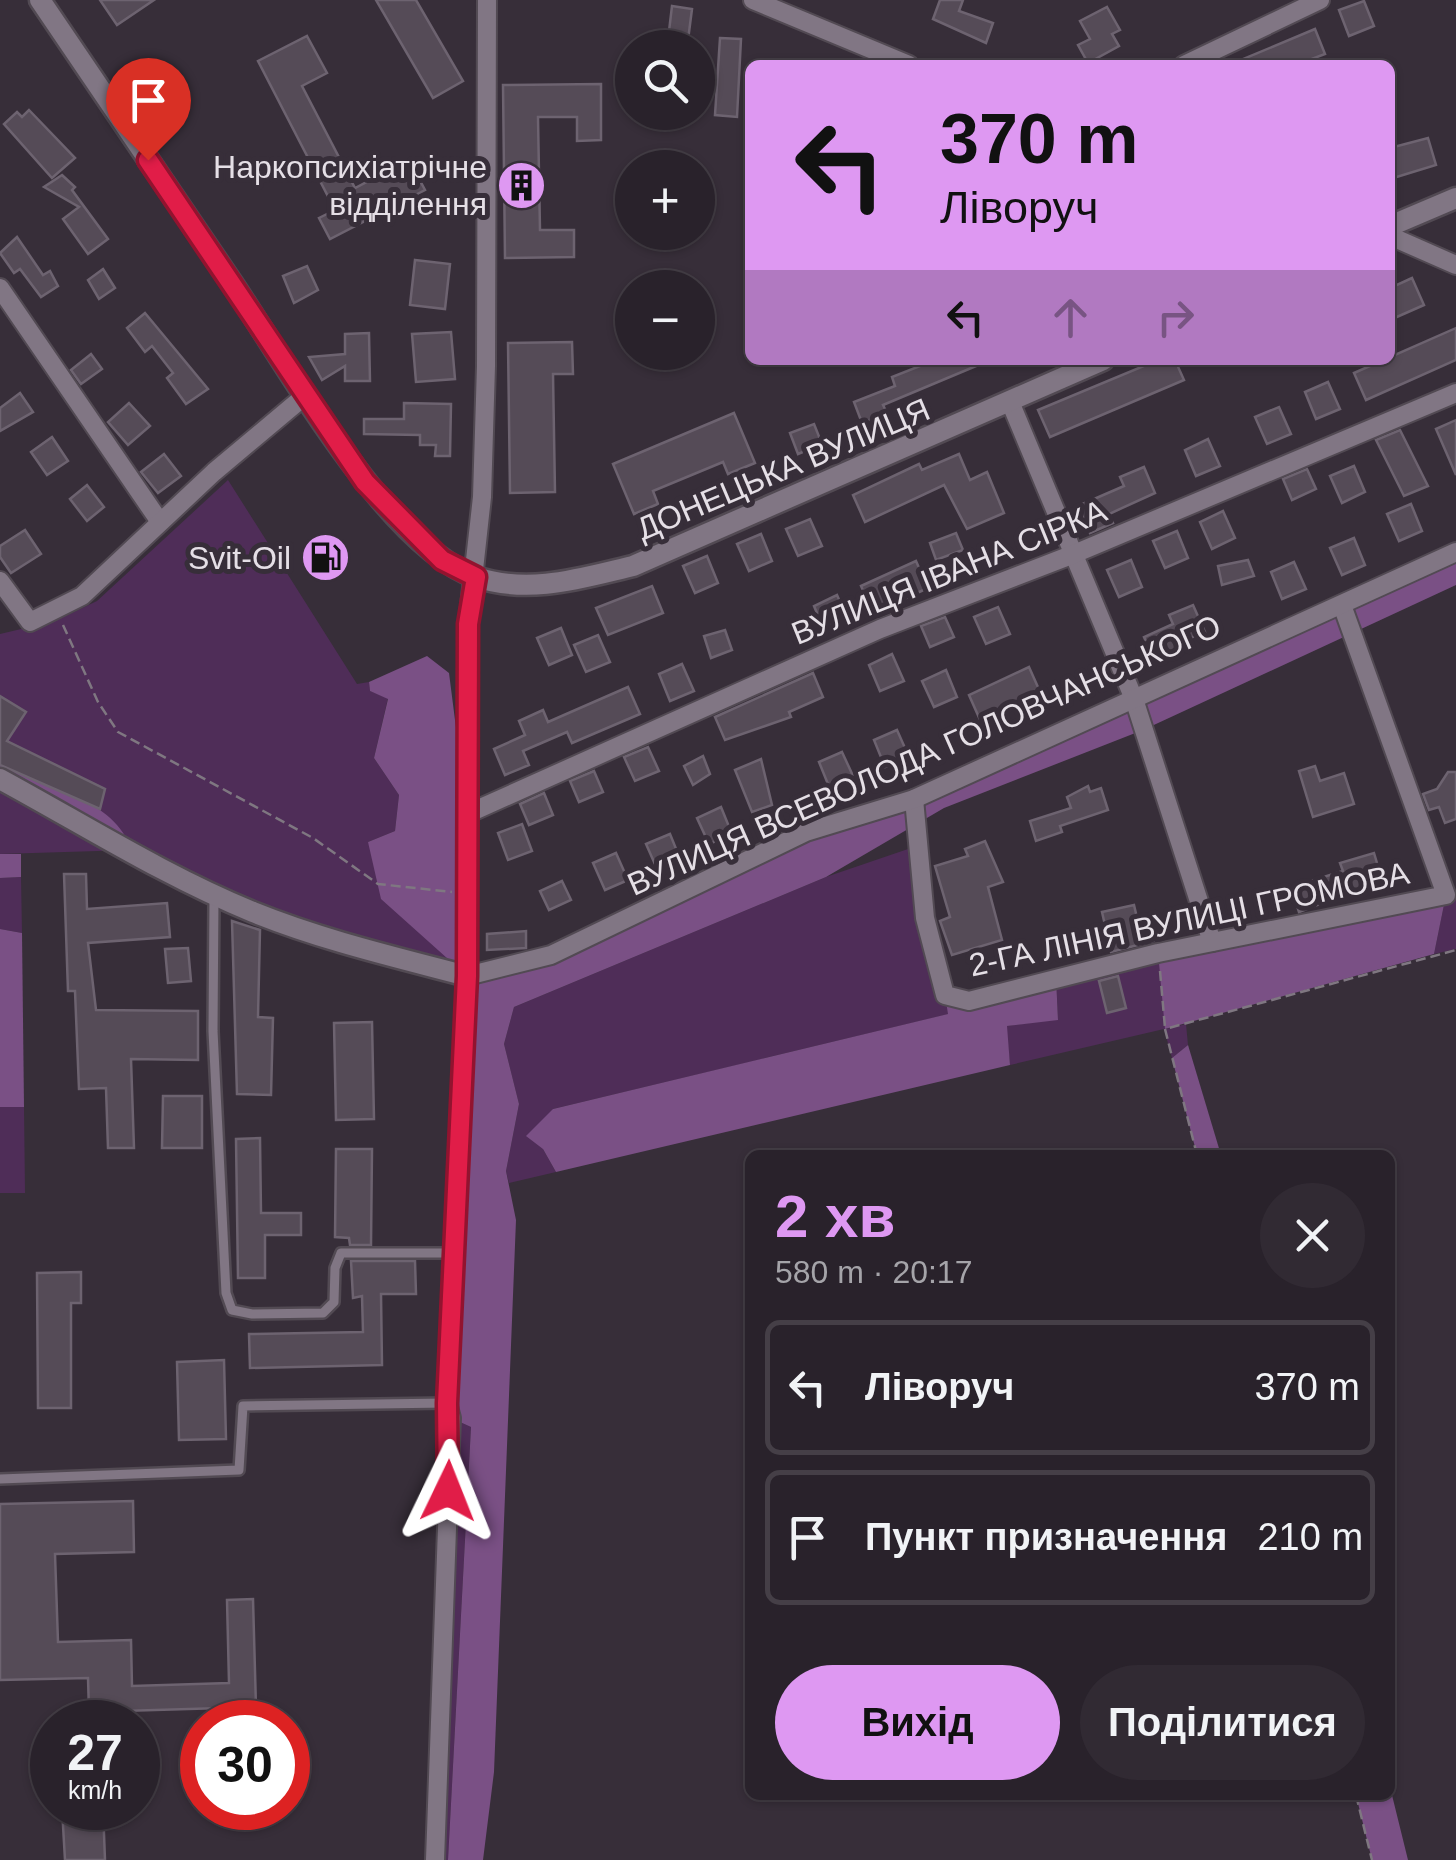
<!DOCTYPE html>
<html lang="uk">
<head>
<meta charset="utf-8">
<style>
  :root { --surface:#29222b; --page:#312a33; --text:#f1f3f6; --muted:#a5a4a9; --line:#453f47; --accent:#de98f2 }
  body { margin:0; font-family:Helvetica,sans-serif; background:var(--page); color:var(--text); height:100vh; display:flex; flex-direction:column; font-size:38px; white-space:nowrap }
  * { box-sizing:border-box; margin:0 }
  p { font-size:32px; color:var(--muted) }
  .icon { flex:none; width:55px; height:55px; fill:none; stroke:currentColor; stroke-width:2; stroke-linecap:round; stroke-linejoin:round }
  .map { position:relative; flex:1; overflow:hidden }
  .side { position:absolute; left:745px; top:1150px; width:650px; height:650px; display:flex; flex-direction:column; background:var(--surface); border-radius:15px; box-shadow:0 2px 8px #0004,0 0 0 2px var(--line) }
  .side>* { flex:none }
  .guide { position:absolute; left:745px; top:60px; width:650px; height:305px; border-radius:15px; box-shadow:0 2px 8px #0004,0 0 0 2px var(--line); background:#de98f2; color:#111; overflow:hidden }
  .controls { position:absolute; left:615px; top:30px; display:grid; gap:20px }
  .controls a { display:grid; place-items:center; width:100px; height:100px; border-radius:50%; background:var(--surface); box-shadow:0 2px 8px #0004,0 0 0 2px var(--line); font-size:50px }
  .speed { position:absolute; left:30px; top:1700px; display:flex; gap:20px; font-size:50px; font-weight:700; text-align:center }
  .speed>* { display:grid; place-content:center; width:130px; height:130px; border-radius:50%; background:var(--surface); box-shadow:0 2px 8px #0004,0 0 0 2px var(--line); line-height:1 }
  .speed small { font-size:25px; font-weight:400 }
  .speed .limit { border:15px solid #d22; background:#fff; color:#111 }
  .pin { position:absolute; display:grid; place-items:center; width:85px; height:85px; color:#fff; margin:-102px -42px; border-radius:50% 50% 50% 0; rotate:-45deg; box-shadow:0 0 10px #0007 }
  .pin .icon { rotate:45deg }
  .me { position:absolute; width:110px; margin:-55px; rotate:2deg; stroke-linejoin:round; filter:drop-shadow(0 0 8px #0008) }
  .turn { display:flex; align-items:center; gap:35px; height:210px; padding:0 30px; font-size:45px }
  .turn .icon { width:130px; height:130px; stroke-width:2.5 }
  .turn b { display:block; font-size:70px; line-height:85px }
  .lanes { display:flex; align-items:center; height:95px; padding:0 30px; background:#0003; justify-content:center; gap:50px; direction:ltr }
  .lanes .off { opacity:.35 }
  .round { display:grid; place-items:center; flex:none; width:105px; height:105px; border-radius:52px; background:var(--page) }
  .summary { display:flex; align-items:center; justify-content:space-between; height:170px; padding:0 30px }
  h1 { font-size:60px; font-weight:700; line-height:75px; color:var(--accent) }
  .cta { display:flex; gap:20px; margin-top:auto; padding:20px 30px }
  .cta a { flex:1; height:115px; border-radius:60px; background:var(--accent); color:#111; font-size:40px; font-weight:700; line-height:115px; text-align:center }
  .cta a+a { background:var(--page); color:var(--text) }
  ul { padding:0; list-style:none }
  li { display:flex; align-items:center; gap:30px; height:135px; margin:0 20px 15px; padding:0 10px; border:5px solid var(--line); border-radius:15px }
  li div { flex:1 }
  li b { display:block; font-size:38px }
  li em { font-style:normal }
  .map>svg:first-child { display:block }
  .green { fill:#4f2d58 }
  .forest { fill:#7a5085 }
  .building { fill:#554b57; stroke:#6d6370; stroke-width:2.5 }
  .lines { fill:none; stroke-linecap:round; stroke-linejoin:round }
  .service-casing { stroke:#524a53; stroke-width:14 }
  .minor-casing { stroke:#524a53; stroke-width:22 }
  .tertiary-casing { stroke:#524a53; stroke-width:25 }
  .path { stroke:#7f7781; stroke-width:2.5; stroke-dasharray:10 5; stroke-linecap:butt }
  .service { stroke:#817684; stroke-width:9 }
  .minor { stroke:#817684; stroke-width:18 }
  .tertiary { stroke:#817684; stroke-width:20 }
  .route-casing { stroke:#92132f; stroke-width:25 }
  .route { stroke:#e11d48; stroke-width:18 }
  .labels { text-anchor:middle; stroke-width:10; stroke-linejoin:round; paint-order:stroke }
  .poi-label { font-size:32px; fill:#e5dfe6; stroke:#372e39; text-anchor:end }
  .street-label { font-size:32px; fill:#e5dfe6; stroke:#372e39 }
</style>
</head>
<body>
<div class="map">
<svg width="1456" height="1860" viewBox="0 0 1456 1860">
  <rect width="100%" height="100%" fill="#372e39"/>
  <g class="green">
    <polygon points="228,480 357,684 369,682 370,691 388,698 374,758 399,795 395,831 368,842 467,976 368,950 131,850 0,854 0,634 55,621 97,601"/>
    <polygon points="908,849 949,1014 553,1109 543,1149 556,1172 509,1183 506,1171 519,1104 504,1044 514,1007 826,877"/>
    <polygon points="21,877 22,933 0,929 0,878"/>
    <polygon points="1456,892 1456,949 1434,954 1446,895"/>
    <polygon points="1158,953 1166,1029 1186,1024 1188,1045 1172,1058 1164,1029 1010,1065 1006,1026 1058,1019 1056,977"/>
    <polygon points="0,1107 24,1107 25,1193 0,1193"/>
    <polygon points="451,1418 471,1427 448,1860 439,1860"/>
  </g>
  <g class="forest">
    <polygon points="1456,552 1456,585 1143,730 944,808 826,877 514,1007 504,1044 519,1104 506,1171 516,1220 494,1772 483,1860 448,1860 471,1427 451,1418 467,976 381,899 368,842 395,831 399,795 374,758 388,699 370,691 369,682 427,656 449,673 467,814 467,975 551,955 806,832 914,799"/>
    <path d="M0,765C41,783 118,801 131,850L0,779Z"/>
    <polygon points="0,854 21,854 21,877 0,878"/>
    <polygon points="1446,895 1434,954 1165,1029 1158,953"/>
    <polygon points="0,929 22,933 24,1107 0,1107"/>
    <polygon points="1056,977 1058,1020 1007,1026 1010,1065 556,1172 543,1149 526,1136 553,1109 948,1014 945,995 970,1001"/>
    <polygon points="1188,1045 1221,1155 1197,1155 1172,1058"/>
    <polygon points="1390,1787 1408,1860 1372,1860 1356,1795 1390,1795"/>
  </g>
  <g class="building">
    <polygon points="100,0 154,0 117,25"/>
    <polygon points="376,0 416,0 463,81 433,98"/>
    <polygon points="940,0 963,0 959,11 993,23 986,43 933,19"/>
    <polygon points="1364,1 1374,26 1349,36 1339,10"/>
    <polygon points="672,6 692,9 687,48 667,48"/>
    <polygon points="1107,7 1120,30 1112,34 1119,46 1088,63 1078,45 1090,39 1080,21"/>
    <polygon points="1315,29 1325,54 1296,65 1229,65"/>
    <polygon points="307,36 327,73 302,86 355,188 409,160 425,190 330,239 319,218 335,210 258,61"/>
    <polygon points="720,38 741,39 737,117 715,115"/>
    <polygon points="601,84 601,140 577,141 577,117 538,117 540,230 574,230 574,257 505,258 503,85"/>
    <polygon points="29,110 75,158 52,178 4,124 17,112 22,117"/>
    <polygon points="1428,138 1436,165 1390,179 1390,148"/>
    <polygon points="62,175 75,187 72,190 108,239 88,254 63,219 79,207 44,187"/>
    <polygon points="17,237 43,275 50,271 58,286 41,297 20,269 14,273 0,253"/>
    <polygon points="415,260 450,264 445,309 410,305"/>
    <polygon points="307,266 318,290 294,303 283,276"/>
    <polygon points="103,269 115,288 99,299 88,280"/>
    <polygon points="1412,278 1424,305 1390,320 1390,288"/>
    <polygon points="145,313 208,389 186,404 167,378 173,373 152,346 145,352 127,328"/>
    <polygon points="1456,328 1456,360 1366,400 1354,373"/>
    <polygon points="451,332 455,379 416,382 412,334"/>
    <polygon points="369,333 370,381 345,381 345,366 322,380 309,357 345,354 345,334"/>
    <polygon points="572,342 573,374 553,374 555,492 510,493 508,343"/>
    <polygon points="91,354 102,369 81,384 71,370"/>
    <polygon points="935,360 988,361 883,405 887,413 862,423 854,402 895,386 892,377"/>
    <polygon points="1158,360 1175,360 1184,380 1050,437 1038,410"/>
    <polygon points="1328,382 1340,409 1316,419 1305,392"/>
    <polygon points="20,393 33,412 0,431 0,408"/>
    <polygon points="129,403 150,426 128,445 108,422"/>
    <polygon points="404,403 451,404 450,456 435,456 436,445 420,445 420,435 364,434 364,419 404,419"/>
    <polygon points="1279,407 1291,434 1267,444 1255,417"/>
    <polygon points="734,413 755,463 728,474 723,462 653,491 658,504 634,514 613,464"/>
    <polygon points="1456,420 1456,475 1436,429"/>
    <polygon points="814,424 822,444 798,454 790,433"/>
    <polygon points="1400,430 1428,486 1404,496 1376,440"/>
    <polygon points="52,437 68,461 47,475 31,452"/>
    <polygon points="1208,439 1220,466 1196,476 1185,450"/>
    <polygon points="164,454 181,476 158,493 141,472"/>
    <polygon points="959,454 970,480 987,472 1004,513 967,529 944,485 865,522 853,495 919,464 922,470"/>
    <polygon points="1354,466 1365,492 1342,503 1330,476"/>
    <polygon points="1144,467 1155,493 1109,514 1113,523 1090,533 1078,506 1124,486 1120,477"/>
    <polygon points="1307,469 1316,489 1292,500 1283,479"/>
    <polygon points="87,485 104,507 87,521 70,499"/>
    <polygon points="1411,504 1422,531 1399,541 1387,514"/>
    <polygon points="1223,511 1235,538 1212,549 1200,522"/>
    <polygon points="810,519 822,546 798,556 786,529"/>
    <polygon points="25,530 41,554 11,573 0,557 0,546"/>
    <polygon points="1177,531 1188,558 1165,568 1153,541"/>
    <polygon points="956,533 963,550 936,560 930,543"/>
    <polygon points="761,534 772,561 749,571 737,544"/>
    <polygon points="1354,538 1365,565 1342,575 1330,548"/>
    <polygon points="707,556 718,583 695,593 683,566"/>
    <polygon points="1131,560 1142,587 1119,597 1107,570"/>
    <polygon points="1248,560 1254,576 1222,585 1218,566"/>
    <polygon points="916,561 928,588 873,613 861,586"/>
    <polygon points="1294,562 1306,589 1282,599 1271,572"/>
    <polygon points="652,586 663,613 608,635 596,608"/>
    <polygon points="837,595 849,622 825,632 814,606"/>
    <polygon points="1193,605 1205,632 1175,644 1179,653 1156,663 1144,637 1173,624 1169,615"/>
    <polygon points="998,607 1010,634 986,644 974,617"/>
    <polygon points="945,617 954,637 930,647 921,626"/>
    <polygon points="561,628 572,655 549,665 537,638"/>
    <polygon points="725,630 732,650 711,658 704,636"/>
    <polygon points="598,635 610,662 586,672 574,645"/>
    <polygon points="892,654 904,681 880,691 869,665"/>
    <polygon points="682,664 694,691 670,701 659,674"/>
    <polygon points="1029,667 1041,694 981,722 969,695"/>
    <polygon points="946,670 957,697 934,707 922,681"/>
    <polygon points="813,673 823,697 789,712 791,717 725,740 715,717"/>
    <polygon points="628,687 640,714 572,743 567,732 523,751 529,765 505,775 494,749 525,735 519,721 543,710 548,722"/>
    <polygon points="0,696 26,712 7,741 105,789 100,809 0,765"/>
    <polygon points="897,730 909,757 885,767 874,740"/>
    <polygon points="648,747 659,771 635,781 624,757"/>
    <polygon points="842,752 854,778 830,789 819,762"/>
    <polygon points="703,756 710,774 693,785 684,766"/>
    <polygon points="761,759 772,805 752,812 735,770"/>
    <polygon points="1315,766 1320,781 1344,773 1354,804 1313,817 1299,771"/>
    <polygon points="594,771 603,792 579,802 570,781"/>
    <polygon points="1448,772 1456,772 1456,819 1445,823 1439,807 1429,810 1423,794 1437,789"/>
    <polygon points="1088,786 1090,792 1101,788 1108,810 1060,826 1062,832 1036,841 1030,821 1071,808 1067,797"/>
    <polygon points="544,793 553,815 529,825 520,804"/>
    <polygon points="721,807 732,834 709,844 697,818"/>
    <polygon points="522,824 532,851 508,860 498,833"/>
    <polygon points="670,834 681,861 658,871 646,844"/>
    <polygon points="985,841 1003,882 988,887 1002,940 952,955 940,921 950,917 935,866 968,856 965,849"/>
    <polygon points="616,853 628,880 605,890 593,863"/>
    <polygon points="1374,853 1382,880 1299,912 1291,887 1343,871 1340,863"/>
    <polygon points="64,874 86,874 87,909 167,903 170,937 88,943 96,1010 198,1011 198,1060 131,1059 134,1148 108,1148 106,1088 79,1089 75,991 68,991"/>
    <polygon points="562,881 571,900 549,910 540,891"/>
    <polygon points="1134,905 1138,922 1148,920 1153,941 1111,952 1102,912"/>
    <polygon points="232,921 260,930 258,1017 273,1018 271,1095 237,1094"/>
    <polygon points="526,931 526,948 487,950 487,934"/>
    <polygon points="188,948 191,981 168,983 165,949"/>
    <polygon points="1118,976 1126,1008 1107,1013 1099,981"/>
    <polygon points="372,1022 374,1119 336,1120 334,1023"/>
    <polygon points="163,1096 202,1096 202,1148 162,1148"/>
    <polygon points="260,1138 261,1213 301,1213 301,1235 265,1235 265,1278 238,1278 236,1139"/>
    <polygon points="336,1149 372,1149 371,1245 350,1245 349,1238 335,1237"/>
    <polygon points="351,1261 415,1261 416,1294 381,1294 382,1365 250,1368 249,1334 363,1332 362,1296 353,1298"/>
    <polygon points="81,1272 81,1303 71,1303 71,1408 38,1408 37,1273"/>
    <polygon points="224,1360 226,1439 179,1440 177,1362"/>
    <polygon points="133,1501 134,1552 55,1554 58,1642 131,1640 132,1686 229,1683 227,1600 253,1599 256,1707 89,1712 88,1678 0,1680 0,1504"/>
    <polygon points="62,1808 103,1808 105,1860 65,1860"/>
  </g>
  <g class="lines">
    <defs>
      <g id="service">
        <polyline points="214,897 213,1031 226,1293 232,1310 252,1314 323,1313 334,1302 335,1268 341,1253 453,1253"/>
        <polyline points="0,1479 239,1470 243,1406 447,1403"/>
      </g>
      <g id="minor">
        <polyline points="753,0 909,65"/>
        <polyline points="1184,65 1320,0"/>
        <polyline points="1390,236 1456,265"/>
        <polyline points="0,288 160,522"/>
        <polyline points="1011,404 1134,699 1212,942"/>
        <polyline points="0,581 30,622 82,596 214,472 307,394"/>
        <polyline points="914,799 925,918 945,995 969,1001 1158,953 1446,895 1342,605"/>
        <polyline points="467,814 880,629 1074,554 1456,393"/>
        <polyline points="467,976 551,955 806,832 914,799 1456,552"/>
        <polyline points="435,1860 451,1418 447,1403 467,976 468,624 482,497 486,366 487,0"/>
      </g>
      <g id="tertiary">
        <path d="M40,0C104,94 168,189 232,283C285,362 388,547 476,577C529,595 582,578 633,566L1103,360"/>
        <polyline points="1390,226 1456,198"/>
        <path d="M0,779C83,824 165,876 253,912C322,940 395,957 467,976"/>
      </g>
    </defs>
    <use href="#service" class="service-casing"/>
    <use href="#minor" class="minor-casing"/>
    <use href="#tertiary" class="tertiary-casing"/>
    <g class="path">
      <polyline points="63,625 98,702 118,732 313,838 378,884 452,892"/>
      <polyline points="1160,971 1165,1028"/>
      <polyline points="1197,1155 1165,1029 1456,950"/>
      <polyline points="1356,1795 1372,1860"/>
    </g>
    <use href="#service" class="service"/>
    <use href="#minor" class="minor"/>
    <use href="#tertiary" class="tertiary"/>
  </g>
  <g class="lines">
    <defs>
      <polyline id="route" points="148,160 365,482 442,560 476,577 468,624 467,976 447,1403 448,1491"/>
    </defs>
    <use href="#route" class="route-casing"/>
    <use href="#route" class="route"/>
  </g>
  <defs>
    <symbol id="building-disc" viewBox="-11 -11 22 22"><circle r="9.5" fill="#de98f2" stroke="#372e39"/><path d="M-4-6H4V6H1V3H-1V6H-4ZM-2.5-4.3h1.7v1.8h-1.7ZM.8-4.3h1.7v1.8H.8ZM-2.5-1h1.7V.8h-1.7ZM.8-1h1.7V.8H.8Z" fill="#111"/></symbol>
    <symbol id="fuel-disc" viewBox="-11 -11 22 22"><circle r="9.5" fill="#de98f2" stroke="#372e39"/><path d="M-5.5-6h7V0h2V4h1.3V-2.5L3-4.5l.8-.8L6-3V5H2.5V1h-1V6h-7ZM-4.2-4.7v3.2H.2V-4.7Z" fill="#111"/></symbol>
  </defs>
  <g fill-rule="evenodd">
    <use href="#building-disc" x="494" y="158" width="55" height="55"/>
    <use href="#fuel-disc" x="298" y="530" width="55" height="55"/>
  </g>
  <g class="labels">
    <g class="poi-label">
      <text x="487" y="178">Наркопсихіатрічне<tspan x="487" dy="37">відділення</tspan></text>
      <text x="291" y="569">Svit-Oil</text>
    </g>
    <g class="street-label">
      <text transform="translate(783 469) rotate(-23)" y="11">ДОНЕЦЬКА ВУЛИЦЯ</text>
      <text transform="translate(949 572) rotate(-22)" y="11">ВУЛИЦЯ ІВАНА СІРКА</text>
      <text transform="translate(924 755) rotate(-24)" y="11">ВУЛИЦЯ ВСЕВОЛОДА ГОЛОВЧАНСЬКОГО</text>
      <text transform="translate(1189 919) rotate(-12)" y="11">2-ГА ЛІНІЯ ВУЛИЦІ ГРОМОВА</text>
    </g>
  </g>
</svg>
<div class="controls">
<a><svg class="icon" aria-label="search" viewBox="0 0 24 24"><circle cx="10" cy="10" r="6"/><path d="M15 15l6 6"/></svg></a>
<a>+</a>
<a>−</a>
</div>
<div class="speed"><div>27<small>km/h</small></div><div class="limit">30</div></div>
<div class="pin" style="left:148px;top:160px;background:#d93025"><svg class="icon" aria-label="arrive" viewBox="0 0 24 24"><path d="M6 21V4h12l-3 4 3 4H6"/></svg></div>
<svg class="me" style="left:448px;top:1491px" viewBox="-20 -20 40 40"><path d="M0-17L14 15 0 8-14 15z" fill="#e11d48" stroke="#fff" stroke-width="4"/></svg>
<div class="guide">
<div class="turn"><svg class="icon" aria-label="left" viewBox="0 0 24 24"><path d="M17 20v-9H6M10 6l-5 5 5 5"/></svg><div><b>370 m</b>Ліворуч</div></div>
<div class="lanes"><svg class="icon" aria-label="left" viewBox="0 0 24 24"><path d="M17 20v-9H6M10 6l-5 5 5 5"/></svg><svg class="icon off" aria-label="ahead" viewBox="0 0 24 24"><path d="M12 20V5M6 11l6-6 6 6"/></svg><svg class="icon off" aria-label="right" viewBox="0 0 24 24"><path d="M7 20v-9h11M14 6l5 5-5 5"/></svg></div>
</div>
<section class="side">
<div class="summary"><div><h1>2 хв</h1><p>580 m · 20:17</p></div><a class="round"><svg class="icon" aria-label="close" viewBox="0 0 24 24"><path d="M6 6l12 12M18 6L6 18"/></svg></a></div>
<ul>
<li><svg class="icon" aria-label="left" viewBox="0 0 24 24"><path d="M17 20v-9H6M10 6l-5 5 5 5"/></svg><div><b>Ліворуч</b></div><em>370 m</em></li>
<li><svg class="icon" aria-label="arrive" viewBox="0 0 24 24"><path d="M6 21V4h12l-3 4 3 4H6"/></svg><div><b>Пункт призначення</b></div><em>210 m</em></li>
</ul>
<div class="cta"><a>Вихід</a><a>Поділитися</a></div>
</section>
</div>
</body>
</html>
